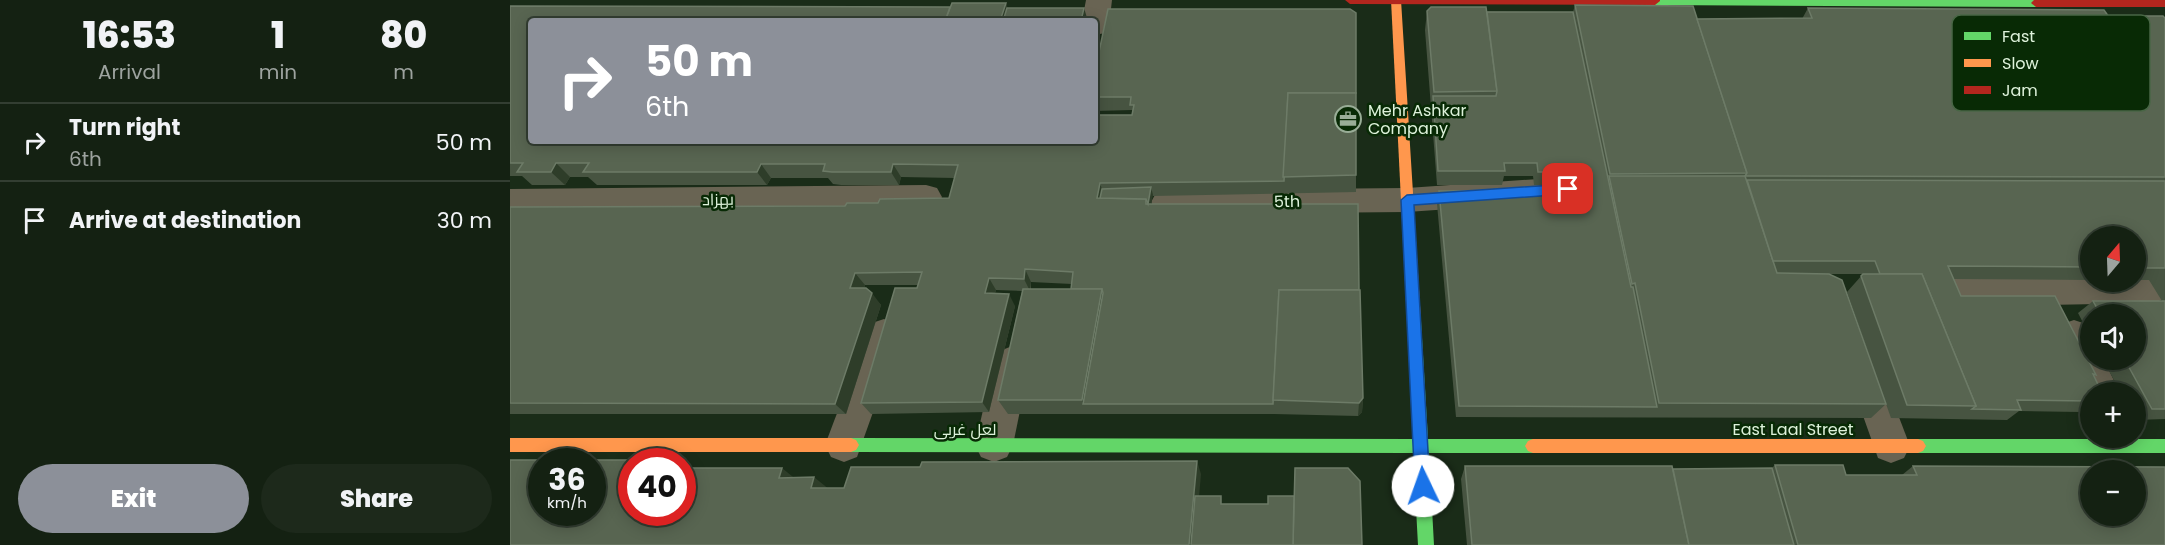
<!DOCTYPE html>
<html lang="en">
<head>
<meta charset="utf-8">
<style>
  :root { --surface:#142112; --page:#1d291b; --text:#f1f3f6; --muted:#9da39f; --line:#333e32; --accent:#8c9099 }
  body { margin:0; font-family:Poppins,Cairo,sans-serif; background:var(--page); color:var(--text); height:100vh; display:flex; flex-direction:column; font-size:22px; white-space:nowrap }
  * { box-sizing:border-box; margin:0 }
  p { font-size:20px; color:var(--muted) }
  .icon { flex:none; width:33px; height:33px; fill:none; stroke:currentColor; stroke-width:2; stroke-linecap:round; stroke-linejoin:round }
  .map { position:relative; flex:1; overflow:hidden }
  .details { display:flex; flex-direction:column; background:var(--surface); width:510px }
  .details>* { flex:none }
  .banner { position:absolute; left:18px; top:18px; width:570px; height:126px; border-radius:6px; box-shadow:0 3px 15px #0003,0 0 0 2px var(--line); background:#8c9099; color:#fff; overflow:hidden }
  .needle { width:39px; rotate:19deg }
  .controls { position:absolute; left:1570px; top:226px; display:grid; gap:12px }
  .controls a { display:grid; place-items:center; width:66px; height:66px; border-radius:50%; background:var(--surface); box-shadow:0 3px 15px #0003,0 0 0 2px var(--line); font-size:30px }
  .speed { position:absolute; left:18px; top:448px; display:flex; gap:12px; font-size:30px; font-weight:700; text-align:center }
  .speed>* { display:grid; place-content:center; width:78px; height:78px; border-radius:50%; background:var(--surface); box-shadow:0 3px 15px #0003,0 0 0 2px var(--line); line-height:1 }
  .speed small { font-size:15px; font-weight:400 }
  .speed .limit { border:9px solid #d22; background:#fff; color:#111 }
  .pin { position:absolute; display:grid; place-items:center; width:51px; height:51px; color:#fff; margin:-26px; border-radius:12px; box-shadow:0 3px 9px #0006 }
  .me { position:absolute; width:66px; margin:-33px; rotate:357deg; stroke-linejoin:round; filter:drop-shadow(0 0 4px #0008) }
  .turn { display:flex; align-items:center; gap:21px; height:126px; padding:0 18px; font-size:27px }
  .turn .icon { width:78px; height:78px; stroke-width:2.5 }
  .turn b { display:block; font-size:42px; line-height:51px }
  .eta { display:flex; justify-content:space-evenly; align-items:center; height:102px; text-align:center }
  .eta b { font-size:36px; font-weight:800; line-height:42px }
  .button { display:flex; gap:12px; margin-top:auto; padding:12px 18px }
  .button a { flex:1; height:69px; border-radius:36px; background:var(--accent); color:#fff; font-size:24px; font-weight:800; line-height:69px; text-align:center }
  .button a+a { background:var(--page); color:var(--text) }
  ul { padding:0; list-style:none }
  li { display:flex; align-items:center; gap:18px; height:78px; padding:0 18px; border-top:2px solid var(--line) }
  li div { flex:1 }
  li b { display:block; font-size:22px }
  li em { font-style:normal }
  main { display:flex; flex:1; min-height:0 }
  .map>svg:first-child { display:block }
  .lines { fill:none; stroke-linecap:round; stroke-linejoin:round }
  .street { fill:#696453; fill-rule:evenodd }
  .fast { fill:#63d668; fill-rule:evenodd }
  .slow { fill:#ff974d; fill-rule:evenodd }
  .jam { fill:#b3261e; fill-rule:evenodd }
  .wall { fill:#475441; fill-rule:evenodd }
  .shaded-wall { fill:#2e3d29 }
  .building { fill:#586551; stroke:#6d7b67; stroke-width:1.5; fill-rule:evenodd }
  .route { fill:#1a73e8; stroke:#114b97; stroke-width:1.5 }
  .labels { text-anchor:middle; stroke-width:5; stroke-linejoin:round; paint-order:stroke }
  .poi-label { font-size:16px; fill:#def2db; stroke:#082a05; text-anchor:start }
  .street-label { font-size:16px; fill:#def2db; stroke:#082a05 }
  .key { fill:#082a05; stroke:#486645; stroke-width:1.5 }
  .key-label { font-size:16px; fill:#def2db }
</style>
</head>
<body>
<main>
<section class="details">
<div class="eta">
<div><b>16:53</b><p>Arrival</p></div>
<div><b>1</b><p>min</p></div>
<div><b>80</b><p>m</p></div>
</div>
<ul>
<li><svg class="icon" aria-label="right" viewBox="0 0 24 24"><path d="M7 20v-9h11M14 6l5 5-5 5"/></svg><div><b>Turn right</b><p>6th</p></div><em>50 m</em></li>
<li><svg class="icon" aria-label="arrive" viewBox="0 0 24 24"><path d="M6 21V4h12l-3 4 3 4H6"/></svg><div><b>Arrive at destination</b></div><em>30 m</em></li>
</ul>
<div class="button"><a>Exit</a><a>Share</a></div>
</section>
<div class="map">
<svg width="1655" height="545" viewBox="0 0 1655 545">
  <rect width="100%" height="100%" fill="#1a2c18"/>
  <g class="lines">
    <g class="street">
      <polygon points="576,0 602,0 599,26 595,33 585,35 585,21 572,21"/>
      <polygon points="1058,177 1069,180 1073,189 1069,198 1058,201 897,212 657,214 646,211 641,202 646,193 657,190 897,188"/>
      <polygon points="416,185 427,188 432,197 427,206 416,209 0,213 0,189"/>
      <polygon points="1626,275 1643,275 1655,279 1655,299 1643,303 1438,307 1426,303 1421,293 1426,283 1438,279 1581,276 1581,282 1626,282"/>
      <polygon points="374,319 386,323 391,334 347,457 334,462 321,457 315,445 357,334 362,323"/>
      <polygon points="1564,320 1576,324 1581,334 1581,360 1594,360 1610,393 1581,393 1581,405 1547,335 1552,324"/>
      <polygon points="502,346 514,351 520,362 503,445 497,457 484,462 471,457 465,445 484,362 490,351"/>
      <polygon points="1354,352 1366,357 1400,446 1394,458 1381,463 1368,458 1336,368 1342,357"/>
    </g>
    <g class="fast">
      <polygon points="1140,0 1528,0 1531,3 1526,7 1145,5 1141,4"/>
      <polygon points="904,315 909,317 911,321 918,439 1023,439 1028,441 1031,446 1028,451 1023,453 919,453 924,545 908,545 903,453 341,452 336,450 333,445 336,440 341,438 903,439 897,321 899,317"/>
      <polygon points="1408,439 1655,439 1655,453 1408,453 1403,451 1400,446 1403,441"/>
    </g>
    <g class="slow">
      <polygon points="881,0 891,0 911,321 909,325 904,327 899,325 897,321"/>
      <polygon points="0,438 341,438 346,440 349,445 346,450 341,452 0,452"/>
      <polygon points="1023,439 1408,439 1413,441 1416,446 1413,451 1408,453 1023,453 1018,451 1015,446 1018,441"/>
    </g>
    <g class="jam">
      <polygon points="835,0 1150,0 1150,1 1145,5 840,4"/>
      <polygon points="1524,0 1655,0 1655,7 1526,7 1521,3"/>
    </g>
  </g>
  <g class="wall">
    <path d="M496,3L497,8L21,141L622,115V110L585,111V71L846,175V192L642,196L641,204L849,290L853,398L852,412L848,416L764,414H498L488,400L512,291L486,290L485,293L505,306L479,412L361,414L351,403L408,285H355L354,288L371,305L336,414H0V207L335,206L368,203L439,198L445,178L391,177L389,185H331L323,184L318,178H261L257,185H87L78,177H60L55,185H22L12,176H0V6L440,7ZM521,282L562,284L561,289H521Z"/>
    <path d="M1065,5L1187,19H1292L1298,8L1601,20H1613L1616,16L1655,18V419L1626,420V393H1611L1593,360H1626V315H1581V338L1568,313L1583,301H1652L1639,280H1626V237H1581V280L1443,279L1451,296L1586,375L1584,376L1581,393V405L1570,412L1509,411L1497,420L1381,418L1376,404L1361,418L946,417L927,204L929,191L1059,190L1058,185H1024L1023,176H994L992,185H927L915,30L917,11L1063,12ZM1318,274H1353L1337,292L1373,396Z"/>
    <polygon points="1265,465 1336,475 1392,475 1403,466 1655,545 957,545 951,479 955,466 1163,469 1262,468"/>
  </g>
  <g class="shaded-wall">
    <polygon points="496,3 502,21 490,21"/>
    <polygon points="574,8 578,21 571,21"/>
    <polygon points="46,163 60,177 55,185 41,172"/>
    <polygon points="251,164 261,178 257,185 247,172"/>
    <polygon points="383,164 391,177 389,185 381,172"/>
    <polygon points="590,183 594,196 593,204 587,198"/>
    <polygon points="641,187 643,195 639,217 636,204"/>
    <polygon points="515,269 521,282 520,291 514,279"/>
    <polygon points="345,273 355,285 350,301 340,288"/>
    <polygon points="479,278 486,290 482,305 475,293"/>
    <polygon points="592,289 598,305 573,404 572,400"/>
    <polygon points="362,293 371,305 336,414 325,404"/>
    <polygon points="499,294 505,306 479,412 472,402"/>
    <polygon points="853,398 852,412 848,416 849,403"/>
    <polygon points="687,461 691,474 685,545 679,545"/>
    <polygon points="272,468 288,481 269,478"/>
    <polygon points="304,477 320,490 301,488"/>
  </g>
  <g class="building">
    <polygon points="442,3 496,3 490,21 435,21"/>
    <polygon points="1065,5 1183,6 1237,173 1100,174"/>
    <polygon points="0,6 440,7 435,21 21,21 21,141 585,141 585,115 622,115 624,105 620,105 621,97 585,97 585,71 598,9 840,9 846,13 846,93 778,93 774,181 590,183 587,198 636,199 636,204 848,204 849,290 769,290 763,404 573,404 593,293 592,289 561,289 563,272 515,269 514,279 479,278 475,293 499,294 472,402 351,403 385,288 407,288 412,272 345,273 340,288 356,288 362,293 325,404 0,403 0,207 335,206 337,203 368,203 370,199 439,198 448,165 383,164 381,172 322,172 313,171 315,164 251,164 247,172 73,172 79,163 46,163 41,172 7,172 13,163 0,163"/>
    <polygon points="921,7 976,7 987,91 924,92 917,11"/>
    <polygon points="497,8 574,8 571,21 493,21"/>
    <polygon points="1298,8 1594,10 1601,20 1618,20 1616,16 1653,16 1655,18 1655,177 1235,176 1237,173 1187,19 1302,18"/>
    <polygon points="977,12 1063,12 1121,287 1123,287 1147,407 949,406 929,191 1065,190 1062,172 1028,172 1027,163 994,163 995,171 928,171 923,96 986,96 987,91"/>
    <polygon points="778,93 846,93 846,175 773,177"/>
    <polygon points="1099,176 1235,176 1267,273 1319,274 1332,280 1376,404 1149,403 1125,283 1122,284"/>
    <polygon points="1237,180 1655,181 1655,268 1626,268 1626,237 1581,237 1581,267 1438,266 1451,296 1545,296 1586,375 1583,374 1592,393 1581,393 1581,401 1507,400 1511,410 1462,409 1466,406 1412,274 1370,274 1365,261 1263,261"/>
    <polygon points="641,187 638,204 636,199 590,198 592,189"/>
    <polygon points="1353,274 1412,274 1466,406 1397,405 1351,276"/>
    <polygon points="513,289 592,289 572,400 488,400"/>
    <polygon points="769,290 850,290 853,398 849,403 763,400"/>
    <polygon points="1583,301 1655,301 1655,409 1642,409 1615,360 1626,360 1626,315 1591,315"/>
    <path d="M0,460H136L135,462H122V513H172V468H272L269,478L304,477L301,488H334L341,467H410L412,462L687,461L679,545H0ZM32,462H82V513H32Z"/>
    <path d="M1265,465H1333L1336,475H1407L1403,466L1655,467V545H1288ZM1581,471H1626V516H1581Z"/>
    <polygon points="955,466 1162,466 1179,545 962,545"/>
    <polygon points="785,468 838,468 850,481 852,545 783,545"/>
    <polygon points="1262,468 1284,545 1179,545 1163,469"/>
    <polygon points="685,496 711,496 711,504 758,504 758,496 784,496 783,545 681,545"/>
  </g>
  <polygon class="route" points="1058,184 1065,189 1058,194 904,205 920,486 918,491 913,493 907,491 905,486 891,200 897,195"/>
  <defs>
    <symbol id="office-ring" viewBox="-11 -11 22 22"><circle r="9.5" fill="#082a05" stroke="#99ad97" stroke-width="1.5"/><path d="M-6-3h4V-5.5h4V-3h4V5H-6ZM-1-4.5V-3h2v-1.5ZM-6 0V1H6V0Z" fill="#99ad97"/></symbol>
  </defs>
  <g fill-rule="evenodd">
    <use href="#office-ring" x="823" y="104" width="30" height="30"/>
  </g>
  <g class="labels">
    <g class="poi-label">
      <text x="858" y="116">Mehr Ashkar<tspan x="858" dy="18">Company</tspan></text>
    </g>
    <g class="street-label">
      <text transform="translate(208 199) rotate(-1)" y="6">بهزاد</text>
      <text transform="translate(777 201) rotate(-1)" y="6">5th</text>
      <text x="455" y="435">لعل غربی</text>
      <text x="1283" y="435">East Laal Street</text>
    </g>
  </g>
  <rect x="1442" y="15" width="198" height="96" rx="9" class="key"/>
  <rect x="1454" y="32" width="27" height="8" fill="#63d668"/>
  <rect x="1454" y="59" width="27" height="8" fill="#ff974d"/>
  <rect x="1454" y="86" width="27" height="8" fill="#b3261e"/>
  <g class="key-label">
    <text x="1492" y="42">Fast</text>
    <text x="1492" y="69">Slow</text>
    <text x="1492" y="96">Jam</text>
  </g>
</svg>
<div class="controls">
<a><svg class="needle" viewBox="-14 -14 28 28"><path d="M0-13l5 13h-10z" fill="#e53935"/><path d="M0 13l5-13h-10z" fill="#9da39f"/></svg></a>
<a><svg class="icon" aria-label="sound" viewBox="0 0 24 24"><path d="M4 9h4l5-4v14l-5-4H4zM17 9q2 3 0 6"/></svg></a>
<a>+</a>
<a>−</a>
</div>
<div class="speed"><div>36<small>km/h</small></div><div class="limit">40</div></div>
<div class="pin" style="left:1058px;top:189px;background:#d93025"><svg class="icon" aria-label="arrive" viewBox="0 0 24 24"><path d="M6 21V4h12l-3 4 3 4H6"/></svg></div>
<svg class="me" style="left:913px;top:486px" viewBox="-20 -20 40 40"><circle r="19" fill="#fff"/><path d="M0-13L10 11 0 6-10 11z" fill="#1a73e8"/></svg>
<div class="banner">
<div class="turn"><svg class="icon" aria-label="right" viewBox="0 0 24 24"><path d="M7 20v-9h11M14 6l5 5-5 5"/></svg><div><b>50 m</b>6th</div></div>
</div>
</div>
</main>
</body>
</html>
